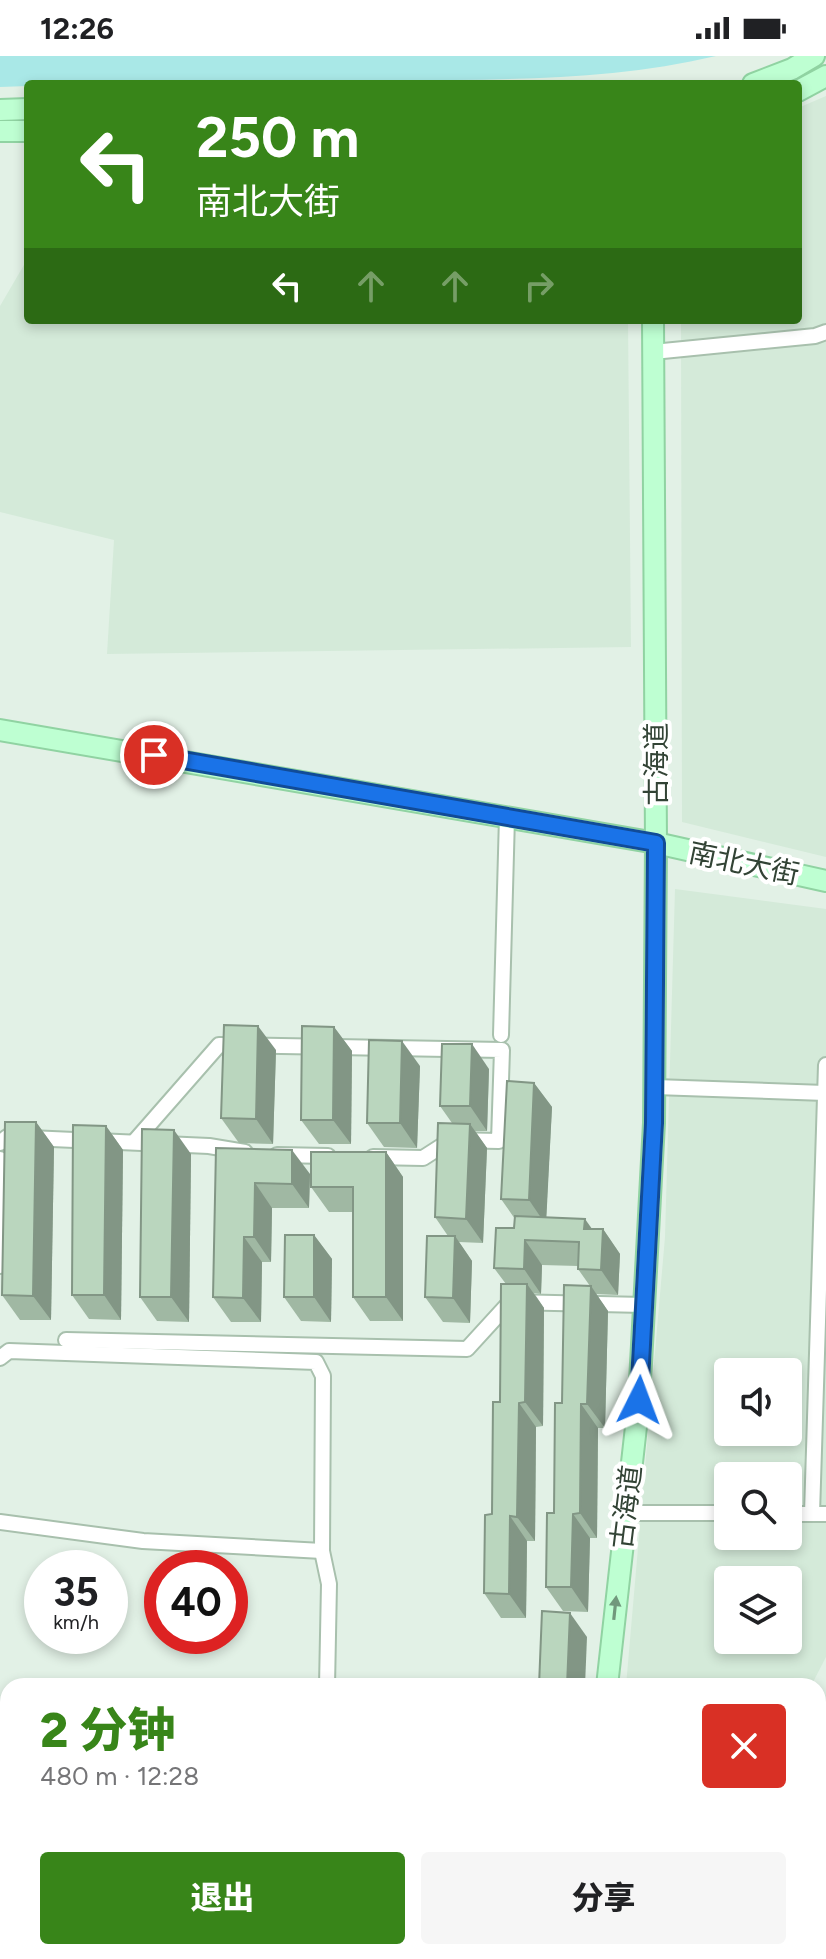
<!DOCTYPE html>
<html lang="zh">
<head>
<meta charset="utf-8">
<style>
  :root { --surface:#fff; --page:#f6f6f6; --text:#202124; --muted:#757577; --accent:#388519 }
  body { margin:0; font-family:Figtree,"Noto Sans SC",sans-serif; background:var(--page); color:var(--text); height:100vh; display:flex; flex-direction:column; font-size:30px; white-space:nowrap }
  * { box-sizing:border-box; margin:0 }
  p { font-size:26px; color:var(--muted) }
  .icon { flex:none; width:44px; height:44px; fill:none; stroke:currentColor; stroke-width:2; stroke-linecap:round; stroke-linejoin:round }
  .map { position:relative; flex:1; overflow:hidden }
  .side { position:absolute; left:0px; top:1622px; width:826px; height:282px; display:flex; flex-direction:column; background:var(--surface); border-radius:24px 24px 0 0; box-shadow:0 4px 12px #0003 }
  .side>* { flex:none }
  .guide { position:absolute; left:24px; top:24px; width:778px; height:244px; border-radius:8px; box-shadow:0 4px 12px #0003; background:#388519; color:#fff; overflow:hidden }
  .fabs { position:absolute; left:714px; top:1302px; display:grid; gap:16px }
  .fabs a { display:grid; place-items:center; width:88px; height:88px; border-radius:8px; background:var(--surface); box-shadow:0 4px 12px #0003; font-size:40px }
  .speed { position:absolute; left:24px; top:1494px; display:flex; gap:16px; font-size:40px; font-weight:700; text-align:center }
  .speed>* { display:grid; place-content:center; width:104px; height:104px; border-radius:50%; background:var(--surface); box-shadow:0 4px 12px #0003; line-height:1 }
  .speed small { font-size:20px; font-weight:400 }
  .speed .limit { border:12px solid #d22; background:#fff; color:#111 }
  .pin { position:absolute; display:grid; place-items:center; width:68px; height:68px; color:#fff; margin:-34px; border:4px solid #fff; border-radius:50%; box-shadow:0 2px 8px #0007 }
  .me { position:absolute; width:88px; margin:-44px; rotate:3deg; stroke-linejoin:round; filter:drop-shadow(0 0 6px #0008) }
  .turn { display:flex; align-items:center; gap:28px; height:168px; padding:0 40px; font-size:36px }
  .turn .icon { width:104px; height:104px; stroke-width:2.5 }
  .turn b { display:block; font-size:56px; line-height:68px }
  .lanes { display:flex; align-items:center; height:76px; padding:0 40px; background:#0003; justify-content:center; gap:40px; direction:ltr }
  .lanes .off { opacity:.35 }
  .round { display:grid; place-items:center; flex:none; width:84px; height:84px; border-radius:8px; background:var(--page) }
  .headline { display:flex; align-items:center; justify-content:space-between; height:136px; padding:0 40px }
  h1 { font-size:48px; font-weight:800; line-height:60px; color:var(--accent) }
  .cta { display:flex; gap:16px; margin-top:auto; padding:16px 40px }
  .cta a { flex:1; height:92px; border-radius:8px; background:var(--accent); color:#fff; font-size:32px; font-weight:800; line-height:92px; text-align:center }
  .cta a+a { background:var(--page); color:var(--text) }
  .status { display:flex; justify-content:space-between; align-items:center; height:56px; padding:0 40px; background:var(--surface); direction:ltr }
  .status svg { height:22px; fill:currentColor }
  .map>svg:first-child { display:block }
  .residential { fill:#d4ead9; fill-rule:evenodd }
  .green { fill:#a9e8e7 }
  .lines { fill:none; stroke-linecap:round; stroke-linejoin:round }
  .street-casing { stroke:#a8c0ad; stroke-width:18 }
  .secondary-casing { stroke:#90d3a2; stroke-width:24 }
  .street { stroke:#fff; stroke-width:14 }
  .secondary { stroke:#beffd2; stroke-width:20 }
  .wall { fill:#a0b8a3 }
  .shaded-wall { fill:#829685 }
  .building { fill:#bad6be; stroke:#829685; stroke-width:2 }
  .oneway { fill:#71987c }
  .route-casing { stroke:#114b97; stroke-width:20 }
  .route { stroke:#1a73e8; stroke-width:14 }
  .labels { text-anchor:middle; stroke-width:8; stroke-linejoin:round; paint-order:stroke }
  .street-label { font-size:28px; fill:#324335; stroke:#fff }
</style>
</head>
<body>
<div class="status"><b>12:26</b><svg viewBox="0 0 49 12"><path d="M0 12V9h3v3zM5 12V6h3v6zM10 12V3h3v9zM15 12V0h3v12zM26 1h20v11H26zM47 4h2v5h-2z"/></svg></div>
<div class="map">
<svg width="826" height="1903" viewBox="0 0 826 1903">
  <rect width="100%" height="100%" fill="#e2f1e6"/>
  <g class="residential">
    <polygon points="826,40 826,801 682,766 681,264 798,264 798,52"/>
    <polygon points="28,202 28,264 628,264 631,591 107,598 114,484 0,456 0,250"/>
    <path d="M675,833L826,853V1601L811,1630H626L665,1181ZM728,1316H788V1376H728ZM728,1420H788V1480H728ZM728,1524H788V1584H728Z"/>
  </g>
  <path class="green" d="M0,0H716C612,25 504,23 397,25C274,27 151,28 28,28V30L0,31Z"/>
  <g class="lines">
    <defs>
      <g id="street">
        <polyline points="653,296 815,280 826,276"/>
        <polyline points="501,979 507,761"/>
        <polyline points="655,1031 825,1037"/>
        <polyline points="134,1086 219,989 502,994 499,1085 451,1084 423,1102 373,1101"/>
        <polyline points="0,1087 7,1081 209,1090 245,1096"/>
        <polyline points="277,1099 328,1100"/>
        <polyline points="0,1103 2,1105 0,1210"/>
        <polyline points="66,1284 467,1293 510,1246 644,1249"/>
        <polyline points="0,1302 9,1295 316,1306 323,1320 322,1495 329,1528 327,1630"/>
        <polyline points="626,1457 728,1457"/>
        <polyline points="788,1458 826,1458"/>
        <polyline points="812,1458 826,1009"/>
        <polyline points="0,1466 143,1485 322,1495"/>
        <polyline points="0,1683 8,1683"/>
        <polyline points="0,1846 8,1846"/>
      </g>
      <g id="secondary">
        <polyline points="753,28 792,13 814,0"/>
        <polyline points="798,35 826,20"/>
        <polyline points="0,54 28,53"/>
        <polyline points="0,75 28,75"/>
        <polyline points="0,674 656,787 826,825"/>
        <polyline points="607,1630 639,1344 654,1067 656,787 653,264"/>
        <polyline points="591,1903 591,1896"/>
      </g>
    </defs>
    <use href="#street" class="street-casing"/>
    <use href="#secondary" class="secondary-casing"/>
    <use href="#street" class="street"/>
    <use href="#secondary" class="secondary"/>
  </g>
  <g class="wall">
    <polygon points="334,971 352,995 351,1088 319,1088 301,1064"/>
    <polygon points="276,994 273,1088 239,1087 221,1062"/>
    <polygon points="420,1010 417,1092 384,1091 367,1067"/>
    <polygon points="489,1013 487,1075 475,1075 487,1092 483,1187 459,1186 472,1205 470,1267 443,1266 425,1241 448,1180 435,1161 452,1067 440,1050"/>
    <polygon points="534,1027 552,1051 546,1161 592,1173 603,1173 620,1198 618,1239 596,1238 608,1255 605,1372 598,1372 597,1482 590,1482 588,1556 563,1555 546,1531 554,1457 562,1347 590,1230 578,1213 578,1210 542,1209 541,1238 534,1237 544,1252 543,1370 536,1371 535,1485 527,1485 526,1562 501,1562 484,1537 492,1458 506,1228 494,1212 514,1172 515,1163 501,1143"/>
    <polygon points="36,1066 54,1091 51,1264 20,1264 2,1239"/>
    <polygon points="106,1070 123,1094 121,1264 89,1263 72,1239"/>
    <polygon points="216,1092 310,1118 309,1152 272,1152 271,1206 262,1206 261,1266 231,1266 213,1241"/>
    <polygon points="386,1096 403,1121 403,1265 370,1265 353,1241 353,1156 329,1156 311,1131"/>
    <polygon points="191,1098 189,1266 157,1265 140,1241"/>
    <polygon points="314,1179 332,1203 331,1266 301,1265 284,1241"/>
  </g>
  <g class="shaded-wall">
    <polygon points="258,970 276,994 273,1088 256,1063"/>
    <polygon points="334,971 352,995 351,1088 333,1064"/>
    <polygon points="402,985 420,1010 417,1092 400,1067"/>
    <polygon points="472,988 489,1013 487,1075 470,1050"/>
    <polygon points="534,1027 552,1051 546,1169 529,1144"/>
    <polygon points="36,1066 54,1091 51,1264 33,1240"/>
    <polygon points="470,1068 487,1092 483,1187 466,1163"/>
    <polygon points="106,1070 123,1094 121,1264 104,1239"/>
    <polygon points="174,1074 191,1098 189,1266 171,1241"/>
    <polygon points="292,1094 310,1118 309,1152 292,1128"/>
    <polygon points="386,1096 403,1121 403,1265 386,1241"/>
    <polygon points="255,1127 272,1152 271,1206 254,1181"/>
    <polygon points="585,1163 602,1187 584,1173"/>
    <polygon points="603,1173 620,1198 618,1239 601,1214"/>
    <polygon points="314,1179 332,1203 331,1266 314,1241"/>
    <polygon points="455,1180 472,1205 470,1267 453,1242"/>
    <polygon points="244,1181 262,1206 261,1266 243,1242"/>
    <polygon points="525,1184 542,1209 541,1238 524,1213"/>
    <polygon points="527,1228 544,1252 543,1370 525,1346"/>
    <polygon points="591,1230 608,1255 605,1372 587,1348"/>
    <polygon points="519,1347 536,1371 535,1485 517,1461"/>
    <polygon points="581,1348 598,1372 597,1482 580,1457"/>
    <polygon points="573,1458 590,1482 588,1556 571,1531"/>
    <polygon points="510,1460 527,1485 526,1562 509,1538"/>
    <polygon points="570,1557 587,1581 585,1630 567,1630"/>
  </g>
  <g class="building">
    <polygon points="224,969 258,970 256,1063 221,1062"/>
    <polygon points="302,970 334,971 333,1064 301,1064"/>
    <polygon points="369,984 402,985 400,1067 367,1067"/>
    <polygon points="442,988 472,988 470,1050 440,1050"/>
    <polygon points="507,1025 534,1027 529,1144 501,1143"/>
    <polygon points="5,1066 36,1066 33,1240 2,1239"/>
    <polygon points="438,1067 470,1068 466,1163 435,1161"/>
    <polygon points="73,1069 106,1070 104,1239 72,1239"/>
    <polygon points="142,1073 174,1074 171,1241 140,1241"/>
    <polygon points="216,1092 292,1094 292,1128 255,1127 254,1181 244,1181 243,1242 213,1241"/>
    <polygon points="311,1096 386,1096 386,1241 353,1241 353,1131 311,1131"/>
    <polygon points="515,1160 585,1163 584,1173 603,1173 601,1214 578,1213 579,1186 525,1184 524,1213 494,1212 496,1172 514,1172"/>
    <polygon points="285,1179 314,1179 314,1241 284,1241"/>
    <polygon points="427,1180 455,1180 453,1242 425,1241"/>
    <polygon points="501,1228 527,1228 525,1346 519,1347 517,1461 510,1460 509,1538 484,1537 485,1459 492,1458 493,1346 500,1346"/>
    <polygon points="564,1229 591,1230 587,1348 581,1348 580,1457 573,1458 571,1531 546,1531 547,1457 554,1457 555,1347 562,1347"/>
    <polygon points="542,1555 570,1557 567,1630 539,1630"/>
  </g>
  <defs><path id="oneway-solid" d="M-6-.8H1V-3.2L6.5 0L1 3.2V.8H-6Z" transform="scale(2)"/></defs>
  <use class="oneway" href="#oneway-solid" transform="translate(615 1552) rotate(-84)"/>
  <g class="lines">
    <defs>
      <polyline id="route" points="154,699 656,787 654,1067 639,1344"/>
    </defs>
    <use href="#route" class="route-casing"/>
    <use href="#route" class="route"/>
  </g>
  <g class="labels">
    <g class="street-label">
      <text transform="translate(656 708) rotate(-90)" y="10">古海道</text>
      <text transform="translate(744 807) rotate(12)" y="10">南北大街</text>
      <text transform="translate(626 1451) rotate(-83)" y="10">古海道</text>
    </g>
  </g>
</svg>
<div class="fabs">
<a><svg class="icon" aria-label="sound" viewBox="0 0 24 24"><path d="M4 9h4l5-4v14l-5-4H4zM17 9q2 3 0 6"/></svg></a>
<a><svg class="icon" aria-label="search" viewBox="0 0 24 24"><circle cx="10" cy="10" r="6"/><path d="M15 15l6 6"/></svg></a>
<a><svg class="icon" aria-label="layers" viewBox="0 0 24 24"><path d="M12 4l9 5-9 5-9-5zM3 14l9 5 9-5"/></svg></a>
</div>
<div class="speed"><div>35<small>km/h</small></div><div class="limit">40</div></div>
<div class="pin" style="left:154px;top:699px;background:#d93025"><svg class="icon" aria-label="arrive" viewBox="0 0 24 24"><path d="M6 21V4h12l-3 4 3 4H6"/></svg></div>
<svg class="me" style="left:639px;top:1344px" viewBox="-20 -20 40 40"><path d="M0-17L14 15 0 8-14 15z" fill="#1a73e8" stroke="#fff" stroke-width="4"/></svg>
<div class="guide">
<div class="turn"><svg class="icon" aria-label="left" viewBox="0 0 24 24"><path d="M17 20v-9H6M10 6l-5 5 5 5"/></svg><div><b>250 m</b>南北大街</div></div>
<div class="lanes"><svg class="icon" aria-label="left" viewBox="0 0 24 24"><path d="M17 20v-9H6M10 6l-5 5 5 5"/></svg><svg class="icon off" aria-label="ahead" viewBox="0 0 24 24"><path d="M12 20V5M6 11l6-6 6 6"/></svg><svg class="icon off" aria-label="ahead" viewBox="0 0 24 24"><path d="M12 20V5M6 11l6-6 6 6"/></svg><svg class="icon off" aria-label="right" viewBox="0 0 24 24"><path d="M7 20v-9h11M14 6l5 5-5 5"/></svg></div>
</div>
<section class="side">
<div class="headline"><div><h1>2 分钟</h1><p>480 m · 12:28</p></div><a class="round" style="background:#d93025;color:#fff"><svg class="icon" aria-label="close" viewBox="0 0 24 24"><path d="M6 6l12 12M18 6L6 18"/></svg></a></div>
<div class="cta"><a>退出</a><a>分享</a></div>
</section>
</div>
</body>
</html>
